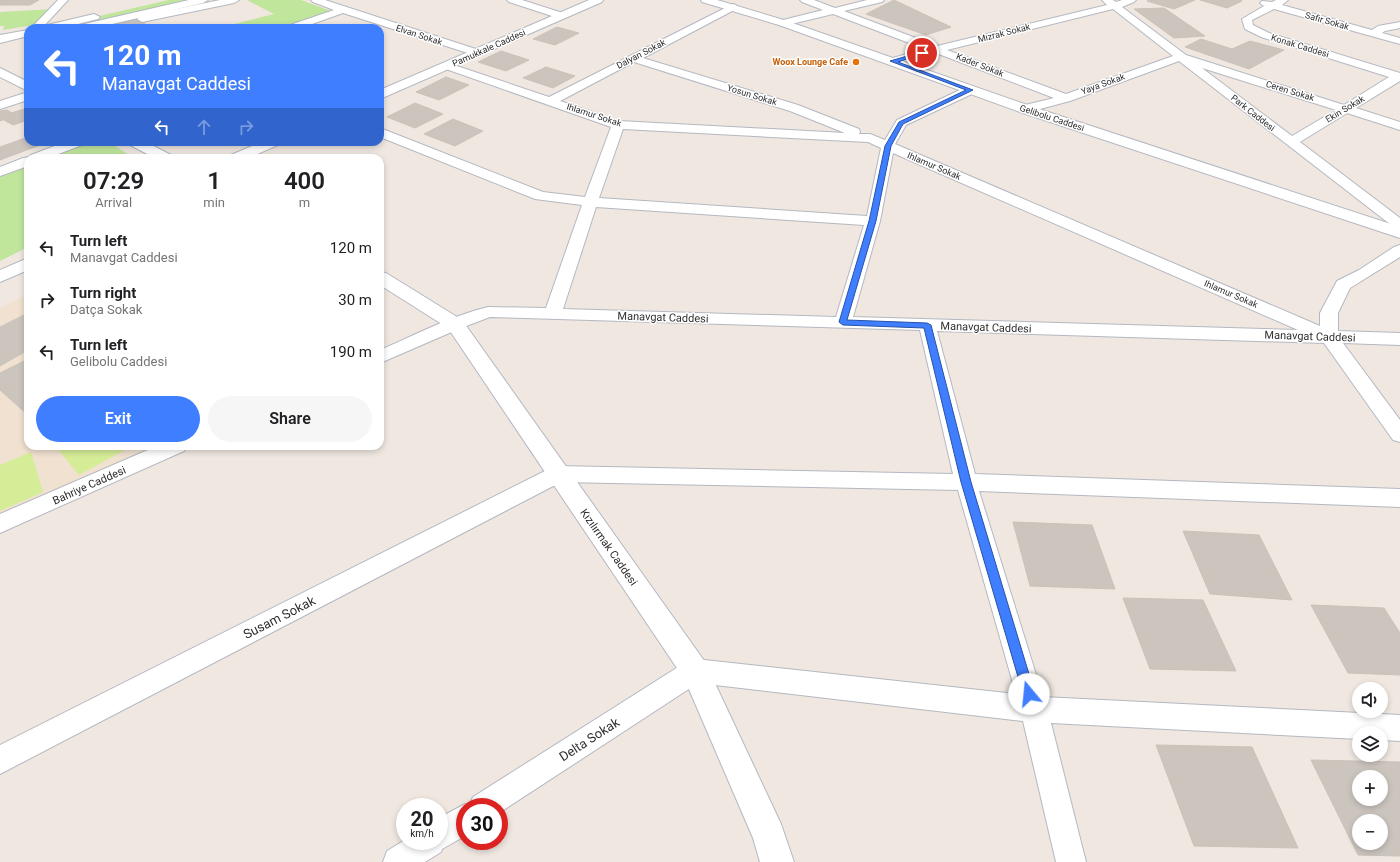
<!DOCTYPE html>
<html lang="en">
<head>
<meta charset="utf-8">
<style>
  :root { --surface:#fff; --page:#f6f6f6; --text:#202124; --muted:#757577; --accent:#3e7eff }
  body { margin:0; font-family:Roboto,sans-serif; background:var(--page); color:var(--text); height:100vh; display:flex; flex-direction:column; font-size:15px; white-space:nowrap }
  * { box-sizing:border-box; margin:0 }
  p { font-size:13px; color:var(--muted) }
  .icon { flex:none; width:22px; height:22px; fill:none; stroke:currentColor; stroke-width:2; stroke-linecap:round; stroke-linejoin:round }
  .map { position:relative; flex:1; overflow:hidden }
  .details { position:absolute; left:24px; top:154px; width:360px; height:296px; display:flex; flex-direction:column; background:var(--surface); border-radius:12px; box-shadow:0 2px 6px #0003 }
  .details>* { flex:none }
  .guide { position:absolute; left:24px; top:24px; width:360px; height:122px; border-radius:12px; box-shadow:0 2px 6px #0003; background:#3e7eff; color:#fff; overflow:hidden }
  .tools { position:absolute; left:1352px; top:682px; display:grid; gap:8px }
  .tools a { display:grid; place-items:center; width:36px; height:36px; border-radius:50%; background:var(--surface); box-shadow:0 2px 6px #0003; font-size:20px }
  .speed { position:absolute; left:396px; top:798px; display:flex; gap:8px; font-size:20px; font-weight:700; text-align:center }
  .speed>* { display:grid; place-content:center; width:52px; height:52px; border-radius:50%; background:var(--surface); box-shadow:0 2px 6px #0003; line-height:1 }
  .speed small { font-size:10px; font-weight:400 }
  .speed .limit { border:6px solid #d22; background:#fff; color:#111 }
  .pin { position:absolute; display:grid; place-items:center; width:34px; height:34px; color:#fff; margin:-17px; border:2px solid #fff; border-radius:50%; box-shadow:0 1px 4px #0007 }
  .me { position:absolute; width:44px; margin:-22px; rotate:343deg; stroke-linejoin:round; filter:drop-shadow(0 0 3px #0008) }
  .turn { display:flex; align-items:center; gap:14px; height:84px; padding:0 12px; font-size:18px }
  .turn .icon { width:52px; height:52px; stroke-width:2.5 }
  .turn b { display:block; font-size:28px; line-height:34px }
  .lanes { display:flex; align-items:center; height:38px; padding:0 12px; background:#0003; justify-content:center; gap:20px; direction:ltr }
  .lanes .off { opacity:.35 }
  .eta { display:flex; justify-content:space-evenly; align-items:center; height:68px; text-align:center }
  .eta b { font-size:24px; font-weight:600; line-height:28px }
  .button { display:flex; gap:8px; margin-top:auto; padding:8px 12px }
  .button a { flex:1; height:46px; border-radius:24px; background:var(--accent); color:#fff; font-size:16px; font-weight:600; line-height:46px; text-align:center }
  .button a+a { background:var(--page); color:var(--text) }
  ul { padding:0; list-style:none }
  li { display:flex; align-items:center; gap:12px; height:52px; padding:0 12px }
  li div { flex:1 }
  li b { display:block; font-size:15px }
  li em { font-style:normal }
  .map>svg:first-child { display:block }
  .education { fill:#f0e1d0 }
  .green { fill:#c0e69c }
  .pitch { fill:#d6ed98 }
  .building { fill:#cbc5be; stroke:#cbc2b9; fill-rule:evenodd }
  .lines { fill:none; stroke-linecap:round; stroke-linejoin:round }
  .minor-casing { stroke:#b4b8c1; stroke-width:2 }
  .tertiary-casing { stroke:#b4b8c1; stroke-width:2 }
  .secondary-casing { stroke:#b4b8c1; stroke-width:2 }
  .minor { fill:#fff; fill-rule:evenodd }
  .tertiary { fill:#fff; fill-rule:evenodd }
  .secondary { fill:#fff; fill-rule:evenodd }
  .route { fill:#3e7eff; stroke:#2852a6 }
  .food-dot { fill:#e8710a; stroke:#fff; stroke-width:1.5 }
  .labels { text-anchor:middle; stroke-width:3; stroke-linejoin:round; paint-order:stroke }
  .far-street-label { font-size:9px; fill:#2e2e2e; stroke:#fff }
  .far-food-label { font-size:9px; font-weight:bold; fill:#c56008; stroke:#fff; text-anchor:end }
  .street-label { font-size:11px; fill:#2e2e2e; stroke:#fff }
  .near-street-label { font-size:13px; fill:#2e2e2e; stroke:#fff }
</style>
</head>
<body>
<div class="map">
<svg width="1400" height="862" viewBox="0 0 1400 862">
  <rect width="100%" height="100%" fill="#efe7e0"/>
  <polygon class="education" points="28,294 28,446 158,446 0,515 0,308"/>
  <g class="green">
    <polygon points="169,0 203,0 80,28 47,28"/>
    <polygon points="247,0 301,0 331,11 282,28 219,28 274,14"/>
    <polygon points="54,9 39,24 3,30 4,26 0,26 0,12"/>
    <polygon points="88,142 109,142 134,158 48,158"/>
    <polygon points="28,166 28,247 0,261 0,177"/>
  </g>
  <g class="pitch">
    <polygon points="55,446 132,446 79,475"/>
    <polygon points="31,452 43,492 0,511 0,465"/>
  </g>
  <g class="building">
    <polygon points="0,0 39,0 30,5 0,5"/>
    <polygon points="894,0 951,27 926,35 866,14"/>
    <polygon points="1151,0 1195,0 1174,9 1147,1"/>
    <polygon points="1200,0 1237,0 1242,1 1227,8"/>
    <polygon points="1164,8 1205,36 1174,38 1134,9"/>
    <polygon points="120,20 139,20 151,28 102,28"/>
    <polygon points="557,27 579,33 555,45 533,39"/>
    <polygon points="1201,39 1232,49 1250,41 1284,50 1249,69 1185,47"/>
    <polygon points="501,51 529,60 506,71 478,62"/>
    <polygon points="546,67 575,76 553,88 523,78"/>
    <polygon points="446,77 469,85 439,100 416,92"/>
    <polygon points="415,103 443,114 415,128 387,117"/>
    <polygon points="28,108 28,120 13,125 4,120 16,115 11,113"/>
    <polygon points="7,110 16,115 0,121 0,111"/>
    <polygon points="453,119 483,131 455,146 424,134"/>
    <polygon points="28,137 28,142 48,142 0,160 0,147"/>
    <polygon points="28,313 28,350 0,366 0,327"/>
    <polygon points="28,359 28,415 0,390 0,373"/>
    <polygon points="1013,522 1092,525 1115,589 1030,586"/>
    <polygon points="1183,531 1259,535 1292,600 1210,594"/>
    <polygon points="1123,598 1203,600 1236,671 1150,669"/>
    <polygon points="1311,605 1384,608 1400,633 1400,675 1348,673"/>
    <polygon points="1156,745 1252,747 1298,848 1194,846"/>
    <path d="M1311,760L1400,762V856L1358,855ZM1359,777H1381V799H1359ZM1359,821H1381V843H1359Z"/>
  </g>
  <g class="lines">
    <defs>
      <g id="minor">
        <polygon points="58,0 68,0 42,28 31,28"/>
        <polygon points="220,0 239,0 234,3 142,22 137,19 142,16"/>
        <polygon points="311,0 325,0 482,51 483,53 482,55 474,55 343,13 301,28 286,28 287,26 334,10 313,2"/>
        <polygon points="507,0 522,0 566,14 567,16 562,19 558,18 509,2"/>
        <path d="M800,0H814L835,8L867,0H884L882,2L844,11L937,46L1107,5L1102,0H1113L1116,2L1122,0H1136L1134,2L1122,7L1186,55L1344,105L1389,77L1261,37L1245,29L1242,19L1264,6L1260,3L1262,1L1272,2L1276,0H1288L1282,5L1372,30L1378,26L1400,22V28L1385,31L1382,33L1400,38V44L1274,9L1252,20L1253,25L1269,33L1400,73V81L1356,108L1400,122V130L1347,113L1300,142L1400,218V230L1395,228L1179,61L1070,101L1025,113L1021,112L1019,109L1021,106L1054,98L936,53L893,64L889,63L887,61L889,59L925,49L833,14L783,26L779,25L778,23L779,21L823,10L802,2ZM1113,9L1173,56L1066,94L947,50ZM1202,68L1336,110L1292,136Z"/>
        <path d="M733,4L736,5L738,7L736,9L643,58L798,105L859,129L860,132L859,134H870L885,140L897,120L966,87H974L976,90L974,93L906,125L895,144L1320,326V313L1337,281L1359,270L1394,247L1400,245V257L1350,288L1338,313V331L1400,333V345L1343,343L1400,420V442L1393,440L1324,343L937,331L975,474L1400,489V507L979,491L1043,697L1400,715V741L1381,740V733H1359V739L1051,723L1086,862H1056L1023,721L698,683L499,813V807H465V836L442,849L441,852L425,862H383L387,851L405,840L439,841V818L465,804L469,806L473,797L686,662L695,659L1016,694L958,490L561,482L0,774V745L551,468L558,466L953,474L920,330L490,317L461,328L380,363V350C415,335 451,316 488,307L546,308L582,205L535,199L380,137V128L543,192L585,197L611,127L443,68L441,66L443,64H451L549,97ZM634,62L790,111L845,133L619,121L560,101ZM623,129L868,142L881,148L867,216L599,198ZM893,153L1298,330L853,317L880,221ZM596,207L864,225L836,317L563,309Z"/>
        <polygon points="28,92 28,100 0,109 0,101"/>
        <polygon points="65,142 84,142 82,145 48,158 28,158 28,166 0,176 0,167 23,158 30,157 31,155"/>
        <polygon points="157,446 187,446 184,451 0,533 0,514"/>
      </g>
      <g id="tertiary">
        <polygon points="589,0 603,0 602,2 380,99 380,90"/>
        <polygon points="701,0 717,0 787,21 1030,106 1400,227 1400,238 1020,112 779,25 702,2"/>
        <polygon points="0,68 28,82 28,91 0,77"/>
        <polygon points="128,142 146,142 171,155 173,158 155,158 130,145"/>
        <polygon points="261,142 280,142 278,145 248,158 229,158 231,155"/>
        <polygon points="28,258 28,270 0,282 0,270"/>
        <polygon points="380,272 386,273 462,320 705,662 781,824 794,862 760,862 753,838 685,680 448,328 380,285"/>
      </g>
      <g id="secondary">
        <polygon points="189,0 208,0 203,3 95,28 74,28 76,26 80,25"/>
        <polygon points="94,14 100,17 98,19 62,28 41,28 43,26"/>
        <polygon points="28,30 28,36 0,43 0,35"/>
      </g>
    </defs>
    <use href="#minor" class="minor-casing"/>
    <use href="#tertiary" class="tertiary-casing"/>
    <use href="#secondary" class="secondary-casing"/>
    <use href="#minor" class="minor"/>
    <use href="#tertiary" class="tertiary"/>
    <use href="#secondary" class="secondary"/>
  </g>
  <polygon class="route" points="921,52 925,53 898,62 973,90 903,124 891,146 876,221 847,320 927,323 931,325 971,482 1035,694 1034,698 1029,700 1025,698 1023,694 961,482 924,328 843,325 839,322 869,221 885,146 899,122 966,90 890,61"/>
  <circle class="food-dot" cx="856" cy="62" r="4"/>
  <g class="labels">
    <g class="far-street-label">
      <text transform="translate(1327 21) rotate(16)" y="3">Safir Sokak</text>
      <text transform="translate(1004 33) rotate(-14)" y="3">Mızrak Sokak</text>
      <text transform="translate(419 35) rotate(18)" y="3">Elvan Sokak</text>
      <text transform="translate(1300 46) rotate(17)" y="3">Konak Caddesi</text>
      <text transform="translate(489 48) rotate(-24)" y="3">Pamukkale Caddesi</text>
      <text transform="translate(641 54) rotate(-27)" y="3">Dalyan Sokak</text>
      <text transform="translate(980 65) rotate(21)" y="3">Kader Sokak</text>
      <text transform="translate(1103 84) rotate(-20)" y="3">Yaya Sokak</text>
      <text transform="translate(1290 91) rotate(17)" y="3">Ceren Sokak</text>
      <text transform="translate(752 95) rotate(17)" y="3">Yosun Sokak</text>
      <text transform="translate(1345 109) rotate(-31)" y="3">Ekin Sokak</text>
      <text transform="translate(1253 113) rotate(38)" y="3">Park Caddesi</text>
      <text transform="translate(594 115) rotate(18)" y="3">Ihlamur Sokak</text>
      <text transform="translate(1052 118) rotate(18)" y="3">Gelibolu Caddesi</text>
      <text transform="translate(934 166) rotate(23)" y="3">Ihlamur Sokak</text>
      <text transform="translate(1231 294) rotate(23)" y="3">Ihlamur Sokak</text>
    </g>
    <g class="far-food-label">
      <text x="848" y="65">Woox Lounge Cafe</text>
    </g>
    <g class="street-label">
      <text transform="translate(663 317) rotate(2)" y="4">Manavgat Caddesi</text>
      <text transform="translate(986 327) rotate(2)" y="4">Manavgat Caddesi</text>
      <text transform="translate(1310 336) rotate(2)" y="4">Manavgat Caddesi</text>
      <text transform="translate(89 485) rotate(-24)" y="4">Bahriye Caddesi</text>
      <text transform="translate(609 547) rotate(55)" y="4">Kızılırmak Caddesi</text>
    </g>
    <g class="near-street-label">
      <text transform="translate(279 617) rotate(-27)" y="5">Susam Sokak</text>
      <text transform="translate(589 739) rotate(-33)" y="5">Delta Sokak</text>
    </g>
  </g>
</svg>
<div class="tools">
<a><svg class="icon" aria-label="sound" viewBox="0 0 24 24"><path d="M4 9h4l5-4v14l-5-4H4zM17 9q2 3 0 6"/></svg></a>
<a><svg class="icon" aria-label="layers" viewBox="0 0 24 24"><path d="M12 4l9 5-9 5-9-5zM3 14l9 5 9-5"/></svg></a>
<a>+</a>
<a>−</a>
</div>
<div class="speed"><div>20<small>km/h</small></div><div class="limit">30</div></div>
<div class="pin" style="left:922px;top:53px;background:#d93025"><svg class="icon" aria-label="arrive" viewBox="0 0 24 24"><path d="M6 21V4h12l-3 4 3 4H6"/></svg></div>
<svg class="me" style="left:1029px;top:694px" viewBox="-20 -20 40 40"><circle r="19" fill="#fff"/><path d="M0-13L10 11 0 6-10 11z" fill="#3e7eff"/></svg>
<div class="guide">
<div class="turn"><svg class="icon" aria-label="left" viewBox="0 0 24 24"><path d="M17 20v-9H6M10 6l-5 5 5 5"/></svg><div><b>120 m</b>Manavgat Caddesi</div></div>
<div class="lanes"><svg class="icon" aria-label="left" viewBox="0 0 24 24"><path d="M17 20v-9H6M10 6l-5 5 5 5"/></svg><svg class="icon off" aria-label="ahead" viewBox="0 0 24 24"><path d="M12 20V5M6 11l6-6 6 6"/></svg><svg class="icon off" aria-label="right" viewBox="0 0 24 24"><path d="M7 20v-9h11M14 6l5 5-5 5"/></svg></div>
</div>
<section class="details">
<div class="eta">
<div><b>07:29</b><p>Arrival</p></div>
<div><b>1</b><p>min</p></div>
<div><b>400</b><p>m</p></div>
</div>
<ul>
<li><svg class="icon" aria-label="left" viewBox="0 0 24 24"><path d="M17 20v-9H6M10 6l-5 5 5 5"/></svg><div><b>Turn left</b><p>Manavgat Caddesi</p></div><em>120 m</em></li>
<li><svg class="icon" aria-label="right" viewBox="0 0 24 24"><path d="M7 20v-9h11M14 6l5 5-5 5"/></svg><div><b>Turn right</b><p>Datça Sokak</p></div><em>30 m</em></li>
<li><svg class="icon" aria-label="left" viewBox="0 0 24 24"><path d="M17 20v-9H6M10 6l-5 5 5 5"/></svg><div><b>Turn left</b><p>Gelibolu Caddesi</p></div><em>190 m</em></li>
</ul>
<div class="button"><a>Exit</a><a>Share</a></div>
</section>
</div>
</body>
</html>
